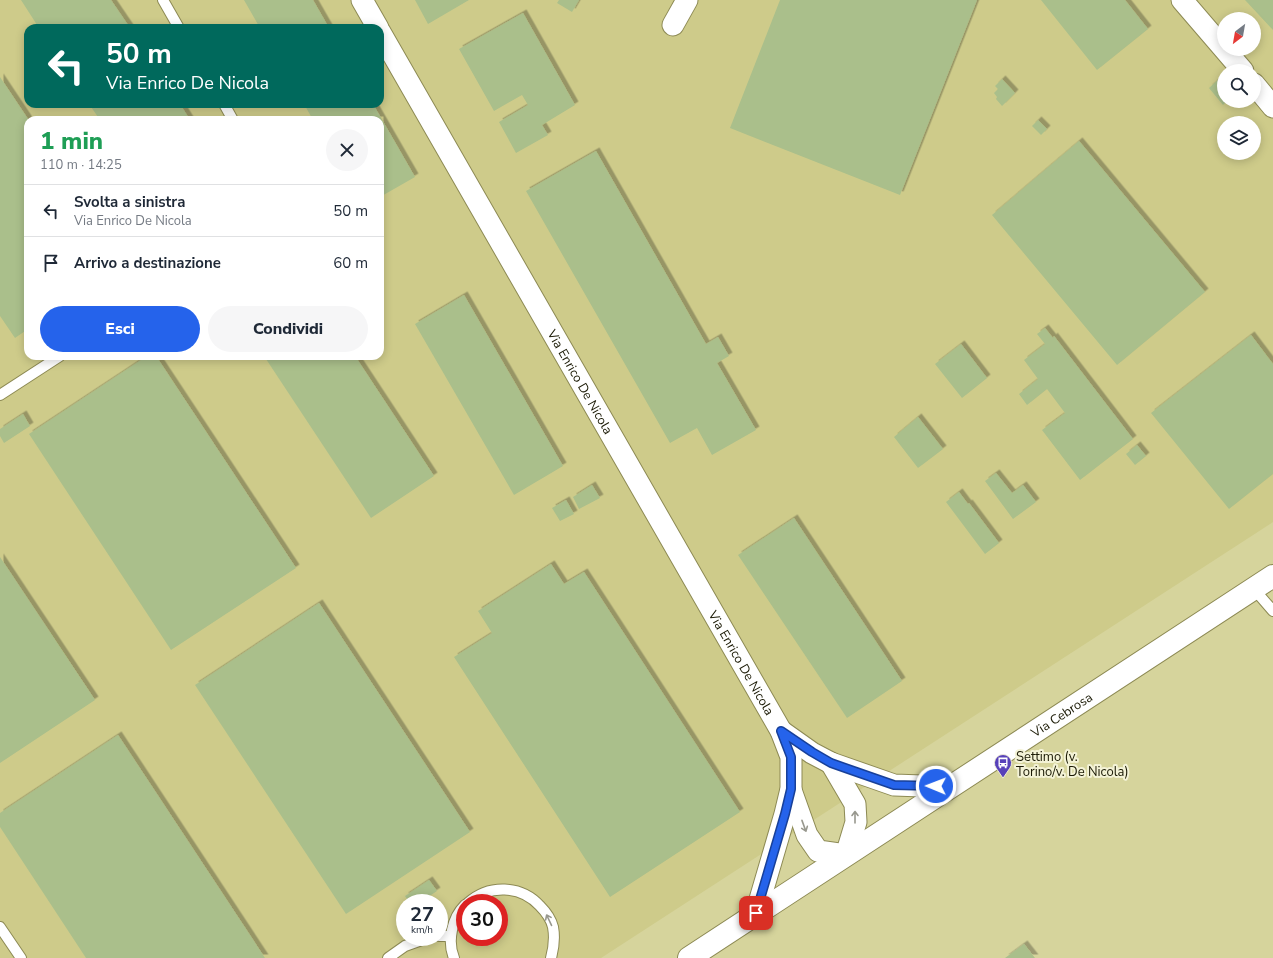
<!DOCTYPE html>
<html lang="it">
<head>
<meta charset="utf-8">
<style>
  :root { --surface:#fff; --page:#f6f6f7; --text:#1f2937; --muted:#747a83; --line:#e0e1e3; --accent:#2563eb }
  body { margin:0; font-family:"Nunito Sans",sans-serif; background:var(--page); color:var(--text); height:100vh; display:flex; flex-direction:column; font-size:15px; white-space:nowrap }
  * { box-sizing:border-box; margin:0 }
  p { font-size:13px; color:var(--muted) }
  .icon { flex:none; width:22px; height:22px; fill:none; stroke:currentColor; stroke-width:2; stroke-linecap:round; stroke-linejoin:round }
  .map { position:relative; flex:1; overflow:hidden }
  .details { position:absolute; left:24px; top:116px; width:360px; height:244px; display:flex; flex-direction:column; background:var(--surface); border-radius:12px; box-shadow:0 2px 10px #0003 }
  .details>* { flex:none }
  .hud { position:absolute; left:24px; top:24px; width:360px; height:84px; border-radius:12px; box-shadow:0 2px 10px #0003; background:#00695c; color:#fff; overflow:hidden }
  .needle { width:26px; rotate:211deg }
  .controls { position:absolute; left:1217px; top:12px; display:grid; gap:8px }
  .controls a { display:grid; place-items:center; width:44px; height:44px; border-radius:50%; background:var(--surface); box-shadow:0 2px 10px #0003; font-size:20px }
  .speed { position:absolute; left:396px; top:894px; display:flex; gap:8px; font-size:20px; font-weight:700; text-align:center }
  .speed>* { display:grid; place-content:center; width:52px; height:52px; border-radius:50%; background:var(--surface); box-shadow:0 2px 10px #0003; line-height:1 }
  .speed small { font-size:10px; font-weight:400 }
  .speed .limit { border:6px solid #d22; background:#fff; color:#111 }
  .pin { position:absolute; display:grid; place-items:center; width:34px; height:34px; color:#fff; margin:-17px; border-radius:8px; box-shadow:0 2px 6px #0006 }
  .me { position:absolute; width:44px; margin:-22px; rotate:271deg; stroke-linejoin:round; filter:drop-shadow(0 0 3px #0008) }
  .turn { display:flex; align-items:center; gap:14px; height:84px; padding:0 16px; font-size:18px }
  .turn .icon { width:52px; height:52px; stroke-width:2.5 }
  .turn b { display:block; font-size:28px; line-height:34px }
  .round { display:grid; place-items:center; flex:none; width:42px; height:42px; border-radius:21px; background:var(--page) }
  .headline { display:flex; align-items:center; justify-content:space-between; height:68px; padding:0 16px }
  h1 { font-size:24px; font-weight:800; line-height:30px; color:#1e9e55 }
  .cta { display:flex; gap:8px; margin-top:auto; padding:8px 16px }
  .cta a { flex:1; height:46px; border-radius:24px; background:var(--accent); color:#fff; font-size:16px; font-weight:800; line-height:46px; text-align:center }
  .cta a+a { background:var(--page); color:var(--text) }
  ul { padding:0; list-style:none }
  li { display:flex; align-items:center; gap:12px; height:52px; padding:0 16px; border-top:1px solid var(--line) }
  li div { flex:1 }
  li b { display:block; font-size:15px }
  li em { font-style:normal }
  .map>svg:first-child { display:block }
  .built { fill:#cecb8a; fill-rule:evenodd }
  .building { fill:#aabf8b; filter:url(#shadow) }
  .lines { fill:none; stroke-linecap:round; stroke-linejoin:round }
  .service-casing { stroke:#8d8a54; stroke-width:12 }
  .minor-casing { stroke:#8d8a54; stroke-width:23 }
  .secondary-casing { stroke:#8d8a54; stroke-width:24 }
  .service { stroke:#fff; stroke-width:10 }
  .minor { stroke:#fff; stroke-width:21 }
  .secondary { stroke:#fff; stroke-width:22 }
  .oneway { stroke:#98988e }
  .route-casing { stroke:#184099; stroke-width:10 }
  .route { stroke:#2563eb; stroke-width:7 }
  .labels { text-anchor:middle; stroke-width:4; stroke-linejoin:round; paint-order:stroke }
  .street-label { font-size:13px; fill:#1a1904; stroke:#f4f3d7 }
  .poi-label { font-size:13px; fill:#1a1904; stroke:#f4f3d7; text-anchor:start }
</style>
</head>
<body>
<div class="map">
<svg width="1273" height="958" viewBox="0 0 1273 958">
  <defs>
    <filter id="shadow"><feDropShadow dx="3.5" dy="-3.5" stdDeviation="0" flood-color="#0004"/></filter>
  </defs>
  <rect width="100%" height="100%" fill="#d6d49c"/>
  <path class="built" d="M0,0H1273V522L601,958H0ZM1224,19H1254V49H1224ZM28,28H380V104H28ZM1224,71H1254V101H1224ZM28,120H380V356H28ZM1224,123H1254V153H1224ZM405,903H439V937H405ZM465,903H499V937H465Z"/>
  <g class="building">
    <polygon points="21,0 111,0 130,28 39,28"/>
    <polygon points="244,0 313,0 329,28 260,28"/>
    <polygon points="415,0 469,0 428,24"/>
    <polygon points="559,0 579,0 572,12 557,3"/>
    <polygon points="780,0 977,0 900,195 730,128"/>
    <polygon points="1041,0 1125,0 1148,29 1097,70"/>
    <polygon points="1245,0 1273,0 1273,30"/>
    <polygon points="523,13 575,105 542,125 548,135 516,153 499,122 528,105 522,95 494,111 459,49"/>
    <polygon points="0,77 28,119 28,329 15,338 0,316"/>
    <polygon points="1002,79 1015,93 1002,106 996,99 997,97 994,93 998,89 995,86"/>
    <polygon points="1219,79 1224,85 1224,101 1227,101 1223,105 1209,88"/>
    <polygon points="89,104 180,104 190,120 100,120"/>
    <polygon points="304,104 373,104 415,177 380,197 380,120 313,120"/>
    <polygon points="1038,120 1047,129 1041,135 1032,126"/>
    <polygon points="1079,141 1205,292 1117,365 992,215"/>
    <polygon points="596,151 706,344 718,337 729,356 717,363 756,430 712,455 697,428 670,443 526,191"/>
    <polygon points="464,295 563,466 514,495 415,324"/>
    <polygon points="1045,328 1053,338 1054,336 1133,439 1080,480 1042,430 1065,413 1047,389 1027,405 1019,394 1038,379 1024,360 1045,344 1037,334"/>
    <polygon points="1251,335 1273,364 1273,474 1229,509 1151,413"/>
    <polygon points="961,344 987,378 962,398 935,364"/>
    <polygon points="147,356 156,356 296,568 171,650 29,434"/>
    <polygon points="264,356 355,356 434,476 371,518"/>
    <polygon points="23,414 30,426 4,443 0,436 0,429"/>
    <polygon points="918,417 943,449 918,468 894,437"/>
    <polygon points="1137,445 1146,456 1135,465 1126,454"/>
    <polygon points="996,473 1012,493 1023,485 1036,502 1013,519 985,481"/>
    <polygon points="592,485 600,498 579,509 573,497"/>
    <polygon points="959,492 968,504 969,503 999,543 985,554 946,502"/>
    <polygon points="566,500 574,514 560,521 552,508"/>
    <polygon points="794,518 902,681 847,718 738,555"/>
    <polygon points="0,557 95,700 0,763"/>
    <polygon points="551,564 564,584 584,572 740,812 610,897 454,657 492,633 478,611"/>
    <polygon points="319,603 470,832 346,914 195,685"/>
    <polygon points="118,735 265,958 86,958 0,827 0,813"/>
    <polygon points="429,880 437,891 419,903 410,903 405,896"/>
    <polygon points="1024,944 1035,958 1005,958"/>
  </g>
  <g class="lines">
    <defs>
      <g id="service">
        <polyline points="163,0 179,28"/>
        <polyline points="224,104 233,120"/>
        <polyline points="0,395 60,356"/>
        <polyline points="1254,589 1273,611"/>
        <path d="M468,903C489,884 521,885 540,906C546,912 551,919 553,927C555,938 554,947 551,958"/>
        <polyline points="0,927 21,958"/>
        <polyline points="439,936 451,936"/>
        <polyline points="388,958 405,946 430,937"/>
        <path d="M454,958C447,941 452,918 465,905"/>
      </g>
      <g id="minor">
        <polyline points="362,0 378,28"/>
        <polyline points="1182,0 1243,71"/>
        <polyline points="673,25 687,0"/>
        <path id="s1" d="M380,32L781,731L791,757V789L785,814L756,913"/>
        <polyline points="1254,84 1273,107"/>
        <polyline points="781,731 812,753 831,763 894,785 950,787"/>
        <polyline points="791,790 807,835 818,851 846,855 856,822 855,804 831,763"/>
      </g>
      <g id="secondary">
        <path id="s2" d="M689,958L1273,576"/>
      </g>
    </defs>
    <use href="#service" class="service-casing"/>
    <use href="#minor" class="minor-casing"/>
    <use href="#secondary" class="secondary-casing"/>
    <use href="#service" class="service"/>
    <use href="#minor" class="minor"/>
    <use href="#secondary" class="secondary"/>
  </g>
  <defs><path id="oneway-shaft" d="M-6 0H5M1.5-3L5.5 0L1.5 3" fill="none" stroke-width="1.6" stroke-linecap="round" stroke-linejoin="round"/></defs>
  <g class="oneway">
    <use href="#oneway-shaft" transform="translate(855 817) rotate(-90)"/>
    <use href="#oneway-shaft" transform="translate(804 826) rotate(70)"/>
    <use href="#oneway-shaft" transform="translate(549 920) rotate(-115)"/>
  </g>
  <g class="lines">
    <defs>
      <polyline id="route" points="756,913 785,814 791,789 791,757 781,731 812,752 831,763 848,769 894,785 936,786"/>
    </defs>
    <use href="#route" class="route-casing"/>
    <use href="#route" class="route"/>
  </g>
  <defs>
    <symbol id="bus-pin" viewBox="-11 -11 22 30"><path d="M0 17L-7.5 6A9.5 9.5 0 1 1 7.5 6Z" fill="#5741b9" stroke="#f4f3d7"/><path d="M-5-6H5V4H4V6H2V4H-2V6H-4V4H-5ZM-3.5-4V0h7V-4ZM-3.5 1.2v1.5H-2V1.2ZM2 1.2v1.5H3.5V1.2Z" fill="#fff"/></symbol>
  </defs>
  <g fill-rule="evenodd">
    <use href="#bus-pin" x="993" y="753" width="20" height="27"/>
  </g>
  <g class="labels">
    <g class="street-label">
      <text dy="5" stroke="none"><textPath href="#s1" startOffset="403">Via Enrico De Nicola</textPath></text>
      <text dy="5" stroke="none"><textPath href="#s1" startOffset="727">Via Enrico De Nicola</textPath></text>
      <text dy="5" stroke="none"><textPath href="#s2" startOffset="445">Via Cebrosa</textPath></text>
    </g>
    <g class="poi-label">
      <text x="1016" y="761">Settimo (v.<tspan x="1016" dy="15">Torino/v. De Nicola)</tspan></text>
    </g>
  </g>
</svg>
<div class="controls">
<a><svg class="needle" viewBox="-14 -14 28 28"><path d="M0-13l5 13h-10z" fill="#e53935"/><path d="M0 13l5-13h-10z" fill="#747a83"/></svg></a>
<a><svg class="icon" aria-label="search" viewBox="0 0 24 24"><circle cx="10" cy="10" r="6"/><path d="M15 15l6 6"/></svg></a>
<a><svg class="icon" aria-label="layers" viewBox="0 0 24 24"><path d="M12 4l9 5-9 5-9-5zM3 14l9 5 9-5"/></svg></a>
</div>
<div class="speed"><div>27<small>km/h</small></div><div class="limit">30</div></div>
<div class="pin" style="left:756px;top:913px;background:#d93025"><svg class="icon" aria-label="arrive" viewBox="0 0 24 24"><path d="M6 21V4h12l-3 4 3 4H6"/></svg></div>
<svg class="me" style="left:936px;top:786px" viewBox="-20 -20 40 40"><circle r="17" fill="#2563eb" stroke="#fff" stroke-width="3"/><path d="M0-11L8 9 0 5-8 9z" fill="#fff"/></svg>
<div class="hud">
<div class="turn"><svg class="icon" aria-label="left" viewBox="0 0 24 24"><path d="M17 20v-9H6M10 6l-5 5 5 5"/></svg><div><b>50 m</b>Via Enrico De Nicola</div></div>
</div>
<section class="details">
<div class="headline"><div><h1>1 min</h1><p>110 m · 14:25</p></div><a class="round"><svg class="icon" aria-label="close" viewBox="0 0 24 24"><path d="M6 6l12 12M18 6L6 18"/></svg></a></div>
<ul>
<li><svg class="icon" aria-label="left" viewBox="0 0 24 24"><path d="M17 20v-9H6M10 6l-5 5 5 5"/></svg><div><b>Svolta a sinistra</b><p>Via Enrico De Nicola</p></div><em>50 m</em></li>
<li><svg class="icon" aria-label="arrive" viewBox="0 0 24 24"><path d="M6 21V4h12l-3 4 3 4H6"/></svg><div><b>Arrivo a destinazione</b></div><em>60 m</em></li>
</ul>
<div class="cta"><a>Esci</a><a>Condividi</a></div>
</section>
</div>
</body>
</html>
